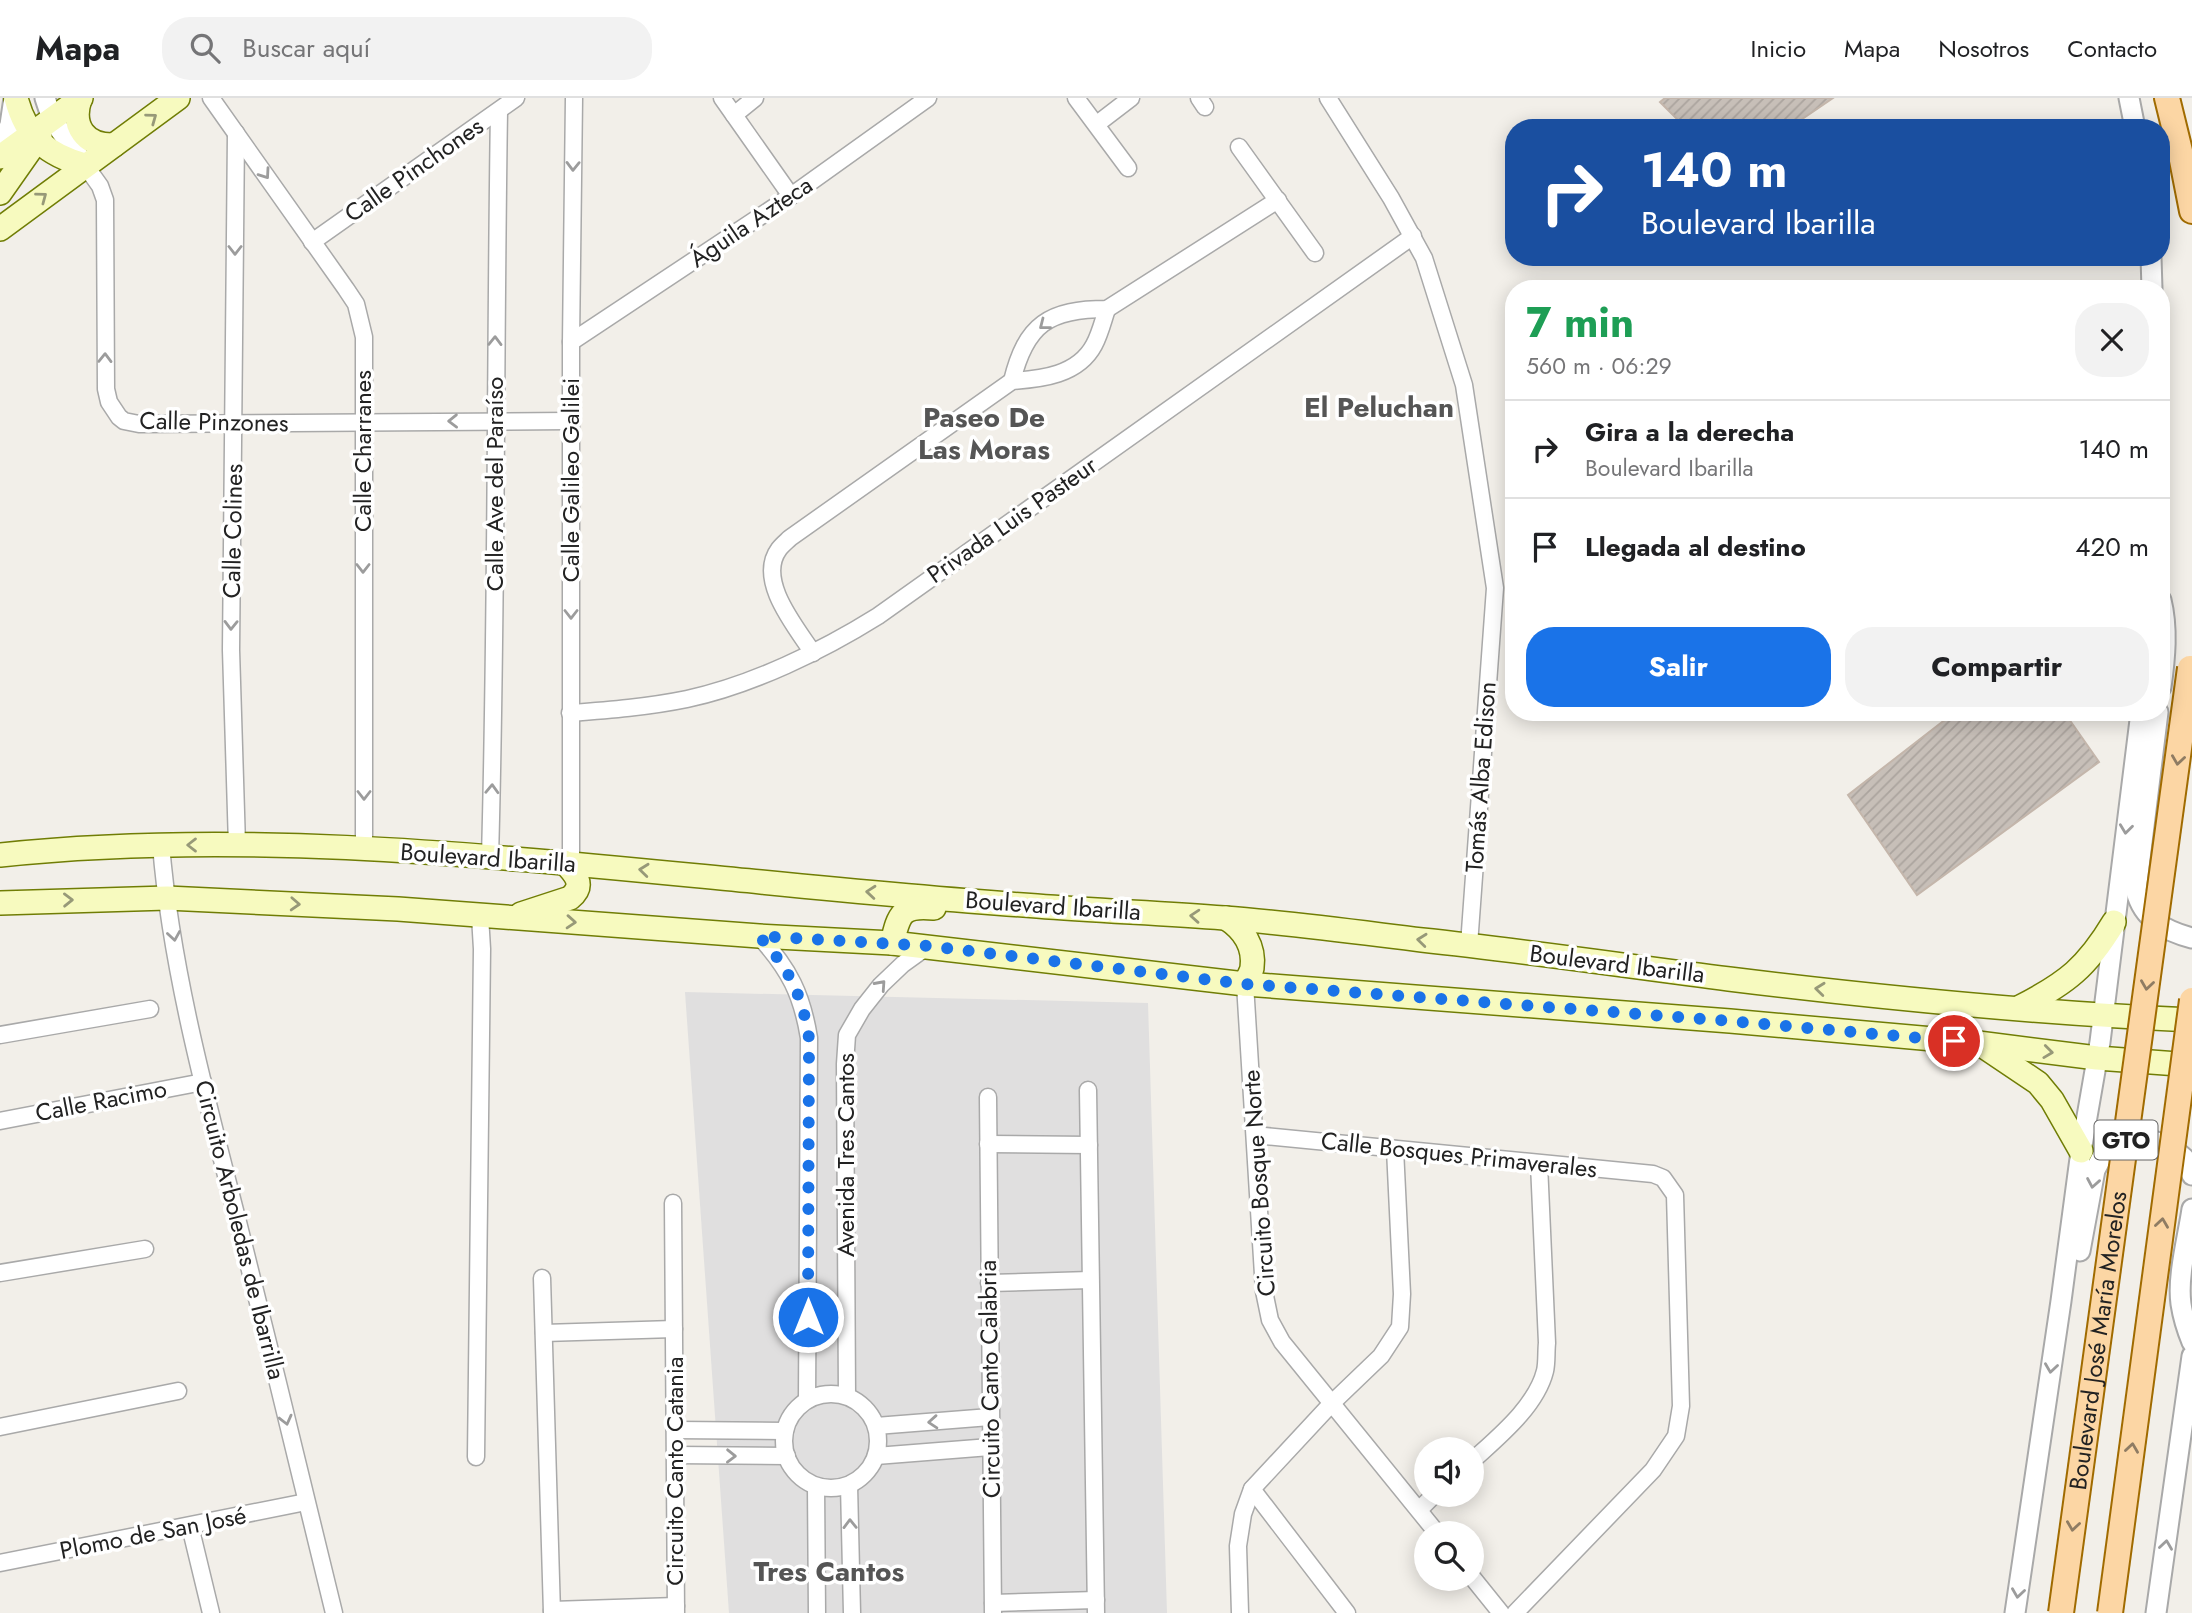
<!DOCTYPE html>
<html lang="es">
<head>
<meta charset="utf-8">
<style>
  :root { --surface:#fff; --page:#f2f2f2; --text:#202124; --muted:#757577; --line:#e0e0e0; --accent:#1a73e8 }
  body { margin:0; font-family:Jost,sans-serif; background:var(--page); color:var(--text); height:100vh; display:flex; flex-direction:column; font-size:26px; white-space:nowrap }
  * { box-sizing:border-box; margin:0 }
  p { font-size:23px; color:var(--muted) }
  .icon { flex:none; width:38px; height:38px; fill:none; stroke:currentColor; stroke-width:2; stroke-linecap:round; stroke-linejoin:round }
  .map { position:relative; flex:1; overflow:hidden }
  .sheet { position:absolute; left:1505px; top:182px; width:665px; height:441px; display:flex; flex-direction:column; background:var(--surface); border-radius:28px; box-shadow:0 4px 18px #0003 }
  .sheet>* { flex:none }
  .guide { position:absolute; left:1505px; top:21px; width:665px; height:147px; border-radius:28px; box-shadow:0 4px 18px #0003; background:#1a4fa0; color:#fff; overflow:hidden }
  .fabs { position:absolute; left:1414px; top:1339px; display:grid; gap:14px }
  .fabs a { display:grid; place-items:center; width:70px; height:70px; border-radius:50%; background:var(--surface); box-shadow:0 4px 18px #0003; font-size:35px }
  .pin { position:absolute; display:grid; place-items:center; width:60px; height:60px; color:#fff; margin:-30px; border:4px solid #fff; border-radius:50%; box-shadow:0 2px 7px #0007 }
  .me { position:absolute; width:77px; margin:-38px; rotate:0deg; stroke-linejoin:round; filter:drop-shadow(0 0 5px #0008) }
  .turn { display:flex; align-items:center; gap:24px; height:147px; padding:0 21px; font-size:32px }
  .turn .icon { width:91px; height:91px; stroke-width:2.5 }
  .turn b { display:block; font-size:49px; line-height:60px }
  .round { display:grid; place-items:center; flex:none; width:74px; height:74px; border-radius:28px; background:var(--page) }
  .head { display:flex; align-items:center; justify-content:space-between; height:119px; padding:0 21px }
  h1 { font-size:42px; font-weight:700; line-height:52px; color:#1e9e55 }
  .action { display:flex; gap:14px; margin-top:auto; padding:14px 21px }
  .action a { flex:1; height:80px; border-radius:28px; background:var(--accent); color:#fff; font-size:28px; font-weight:700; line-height:80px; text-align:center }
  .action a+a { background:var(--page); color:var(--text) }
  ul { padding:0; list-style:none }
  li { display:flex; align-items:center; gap:21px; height:98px; padding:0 21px; border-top:2px solid var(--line) }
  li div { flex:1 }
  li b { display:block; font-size:26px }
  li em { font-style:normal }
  header { display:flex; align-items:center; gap:42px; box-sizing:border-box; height:98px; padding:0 35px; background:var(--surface); border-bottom:2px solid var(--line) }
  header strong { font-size:33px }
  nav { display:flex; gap:38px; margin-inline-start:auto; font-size:24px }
  .search { width:490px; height:63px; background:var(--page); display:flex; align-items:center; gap:18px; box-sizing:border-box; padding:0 24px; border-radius:28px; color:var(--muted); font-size:26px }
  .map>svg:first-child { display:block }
  .residential { fill:#e0dfdf }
  .building { fill:url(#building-hatch); stroke:#c4b6ab; stroke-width:2 }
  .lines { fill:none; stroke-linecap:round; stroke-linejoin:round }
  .minor-casing { stroke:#a9a9a9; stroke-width:19 }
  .tertiary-casing { stroke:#a9a9a9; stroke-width:23 }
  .secondary-casing { stroke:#707d05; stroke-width:26 }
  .primary-casing { stroke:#a06b00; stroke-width:28 }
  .minor { stroke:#fff; stroke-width:16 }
  .tertiary { stroke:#fff; stroke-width:19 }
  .secondary { stroke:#f7fabf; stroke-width:23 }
  .primary { stroke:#fcd6a4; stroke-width:24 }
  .primary-bridge-casing { stroke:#a06b00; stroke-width:28; stroke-linecap:butt }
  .primary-bridge { stroke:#fcd6a4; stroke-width:24 }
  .oneway { stroke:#979978 }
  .oneway2 { stroke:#9c9c9c }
  .oneway3 { stroke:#8f7c63 }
  .route { stroke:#1a73e8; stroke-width:12; stroke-dasharray:0 21.6 }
  .labels { text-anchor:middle; stroke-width:7; stroke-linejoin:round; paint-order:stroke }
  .shield { fill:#fff; stroke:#646464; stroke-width:2 }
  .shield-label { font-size:23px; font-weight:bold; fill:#222 }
  .street-label { font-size:24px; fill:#222; stroke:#fff }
  .quarter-label { font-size:28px; font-weight:bold; fill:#555; stroke:#fff }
</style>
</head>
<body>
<header>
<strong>Mapa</strong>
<div class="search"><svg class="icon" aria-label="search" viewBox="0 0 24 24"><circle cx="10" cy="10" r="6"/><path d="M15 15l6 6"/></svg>Buscar aquí</div>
<nav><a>Inicio</a><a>Mapa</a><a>Nosotros</a><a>Contacto</a></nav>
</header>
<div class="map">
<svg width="2192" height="1515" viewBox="0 0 2192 1515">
  <defs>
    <pattern id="building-hatch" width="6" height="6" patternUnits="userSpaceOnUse" patternTransform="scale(1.75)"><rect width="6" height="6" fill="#c7bfb8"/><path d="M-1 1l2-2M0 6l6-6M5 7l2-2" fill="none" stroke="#aba49e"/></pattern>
  </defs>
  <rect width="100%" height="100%" fill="#f2efe9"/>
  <polygon class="residential" points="685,894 1148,905 1167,1515 729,1515"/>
  <g class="building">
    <polygon points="1665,0 1833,0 1789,30 1686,30 1660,4"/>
    <polygon points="1955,614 2064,614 2099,664 1917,797 1848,697"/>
  </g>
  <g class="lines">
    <defs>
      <g id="minor">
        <polyline points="211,0 346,191 356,206 364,239 364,752"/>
        <polyline points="722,0 791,98"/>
        <polyline points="1076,0 1128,70"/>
        <polyline points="1199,0 1205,9"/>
        <polyline points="1328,0 1391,100 1424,160 1464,287 1495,490 1469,847"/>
        <polyline points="734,17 755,0"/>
        <polyline points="1097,26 1131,0"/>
        <polyline points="236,35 231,552 237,747"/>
        <polyline points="1239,49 1315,155"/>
        <polyline points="85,67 100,88 105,102 106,291 109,304 119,319 124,323 139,326 571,323"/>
        <polyline points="312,144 516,0"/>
        <polyline points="571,244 791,98 928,0"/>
        <path d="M1012,283C1026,226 1049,211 1107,211L1278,102"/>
        <path d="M813,555C796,529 756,482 779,451C782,447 787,443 790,440L1012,283C1042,281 1078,277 1094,247C1100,236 1103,223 1107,211"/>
        <path d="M570,615C610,612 648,609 687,601C752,587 822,553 878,518L1413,138"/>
        <path d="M161,747C171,871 207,1003 238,1124C271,1254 302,1385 334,1515"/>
        <path d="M490,759C497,511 495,262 499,13"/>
        <polyline points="571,765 571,244 574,0"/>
        <path d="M759,838C789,871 802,896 809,940L807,1302"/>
        <polyline points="1245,886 1264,1193 1270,1222 1282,1244 1437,1435"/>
        <polyline points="0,937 150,911"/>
        <polyline points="1088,992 1096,1515"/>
        <polyline points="988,999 993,1515"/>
        <polyline points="0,1023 203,984"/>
        <polyline points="1255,1037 1653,1076 1663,1080 1675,1097 1681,1308 1676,1338 1653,1372 1515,1515"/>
        <polyline points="988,1046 1089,1047"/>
        <polyline points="673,1105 676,1515"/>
        <polyline points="0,1175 145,1151"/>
        <polyline points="542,1180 552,1515"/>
        <polyline points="989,1185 1090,1182"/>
        <polyline points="544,1235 674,1231"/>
        <circle cx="831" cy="1343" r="47"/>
        <polyline points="847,1298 845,966 847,937 862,911 881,887 903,866 928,848"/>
        <polyline points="876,1328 990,1319"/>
        <polyline points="0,1329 178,1293"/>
        <polyline points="675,1332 785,1333"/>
        <polyline points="675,1357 787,1358"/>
        <polyline points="876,1358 990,1349"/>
        <polyline points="476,1359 482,851 480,818"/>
        <path d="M1472,1363C1497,1340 1536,1309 1545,1273C1547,1265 1546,1254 1547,1245L1539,1066"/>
        <polyline points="849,1387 852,1515"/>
        <polyline points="816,1388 817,1515"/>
        <polyline points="1252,1391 1347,1515"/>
        <polyline points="1419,1412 1435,1396"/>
        <polyline points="190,1428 211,1515"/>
        <polyline points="0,1465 306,1404"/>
        <polyline points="1472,1479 1501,1515"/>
        <polyline points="993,1505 1096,1502"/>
        <polyline points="552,1512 676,1508"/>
        <polyline points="1240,1515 1238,1448 1243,1416 1252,1391 1332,1305 1381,1258 1400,1229 1402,1196 1395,1051"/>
      </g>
      <g id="tertiary">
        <polyline points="45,0 52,21 85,67"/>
        <polyline points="2129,0 2135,30"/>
        <polyline points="0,49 10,27 14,0"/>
        <polyline points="2151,159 2152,191"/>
        <path d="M2161,502C2168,530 2165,561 2161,589"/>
        <path d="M2158,614L2136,793C2143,821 2165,833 2192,840"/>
        <path d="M2192,1111C2188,1139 2177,1178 2181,1206C2183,1219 2187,1232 2192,1244"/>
        <polyline points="2080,1153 2095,1072 2104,1055 2118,1044 2140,1039 2170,1048 2184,1060 2192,1077"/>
        <polyline points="2015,1515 2061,1203 2081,1053 2100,944 2141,614"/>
        <polyline points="2156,1515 2192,1258"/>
      </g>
      <g id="secondary">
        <path d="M16,0C26,39 47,57 85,67"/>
        <path d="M80,1C71,28 85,48 114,47"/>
        <polyline points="0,59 81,0"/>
        <polyline points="0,95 40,38"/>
        <polyline points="0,131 178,0"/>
        <path d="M0,757C253,730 509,760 761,784C853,793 945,802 1037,808C1099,813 1162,815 1224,820C1290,825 1356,834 1422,842C1525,853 1627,868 1729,881C1883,900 2038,915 2192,922"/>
        <polyline points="0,805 167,800 398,811 759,838 892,845 1245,886 1730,923 1978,945 2097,960 2192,967"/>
        <path d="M521,816L570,800C586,787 575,775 564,764"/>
        <path d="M1226,820C1243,831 1255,848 1252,870C1251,875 1247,881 1245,886"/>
        <path d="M892,845C899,816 901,807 934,810"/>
        <path d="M2020,909C2067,885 2087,869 2114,824"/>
        <polyline points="1983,948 2038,985 2052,1002 2081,1053"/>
      </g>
      <polyline id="primary" points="2167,0 2181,57 2192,113"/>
    </defs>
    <use href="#minor" class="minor-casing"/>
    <use href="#tertiary" class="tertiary-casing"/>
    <use href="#secondary" class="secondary-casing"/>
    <use href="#primary" class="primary-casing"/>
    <use href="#minor" class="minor"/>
    <use href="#tertiary" class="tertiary"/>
    <use href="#secondary" class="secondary"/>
    <use href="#primary" class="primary"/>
    <defs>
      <g id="primary-bridge">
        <path id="s1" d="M2061,1515L2190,570"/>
        <polyline points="2110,1515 2192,902"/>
      </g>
    </defs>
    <use href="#primary-bridge" class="primary-bridge-casing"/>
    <use href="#primary-bridge" class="primary-bridge"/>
  </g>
  <defs><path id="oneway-chevron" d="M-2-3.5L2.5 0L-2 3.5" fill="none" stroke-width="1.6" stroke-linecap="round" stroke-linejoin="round" transform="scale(1.75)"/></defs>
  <g class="oneway">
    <use href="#oneway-chevron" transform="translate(152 20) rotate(-36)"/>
    <use href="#oneway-chevron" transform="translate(42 99) rotate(-37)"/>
    <use href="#oneway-chevron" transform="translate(192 747) rotate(-180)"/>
    <use href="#oneway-chevron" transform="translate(644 772) rotate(-174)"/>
    <use href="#oneway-chevron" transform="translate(871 794) rotate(-175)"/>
    <use href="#oneway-chevron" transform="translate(68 802) rotate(-1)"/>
    <use href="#oneway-chevron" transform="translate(295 806) rotate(3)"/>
    <use href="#oneway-chevron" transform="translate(1195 818) rotate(-176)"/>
    <use href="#oneway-chevron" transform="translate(571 824) rotate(4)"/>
    <use href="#oneway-chevron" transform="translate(1422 842) rotate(-174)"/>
    <use href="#oneway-chevron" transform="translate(1820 891) rotate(-174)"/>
    <use href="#oneway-chevron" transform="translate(2048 954) rotate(7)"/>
  </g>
  <g class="oneway2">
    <use href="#oneway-chevron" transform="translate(573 68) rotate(91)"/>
    <use href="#oneway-chevron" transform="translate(265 76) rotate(55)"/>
    <use href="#oneway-chevron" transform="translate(235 152) rotate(90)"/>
    <use href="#oneway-chevron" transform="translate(1044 227) rotate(142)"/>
    <use href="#oneway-chevron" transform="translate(495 243) rotate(-89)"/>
    <use href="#oneway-chevron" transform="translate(105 260) rotate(-89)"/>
    <use href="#oneway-chevron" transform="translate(453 323) rotate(179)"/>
    <use href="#oneway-chevron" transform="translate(363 470) rotate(90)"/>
    <use href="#oneway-chevron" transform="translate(571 516) rotate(90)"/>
    <use href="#oneway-chevron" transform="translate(231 527) rotate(91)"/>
    <use href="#oneway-chevron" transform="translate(492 691) rotate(-88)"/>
    <use href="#oneway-chevron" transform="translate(364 697) rotate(90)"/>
    <use href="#oneway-chevron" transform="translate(2126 731) rotate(97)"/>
    <use href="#oneway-chevron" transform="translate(174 838) rotate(81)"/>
    <use href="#oneway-chevron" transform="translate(881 887) rotate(-48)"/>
    <use href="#oneway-chevron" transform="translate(2093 1085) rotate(100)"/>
    <use href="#oneway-chevron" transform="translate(2051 1270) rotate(98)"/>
    <use href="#oneway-chevron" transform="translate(286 1322) rotate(76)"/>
    <use href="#oneway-chevron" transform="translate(933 1324) rotate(176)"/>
    <use href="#oneway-chevron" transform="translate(731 1358) rotate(1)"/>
    <use href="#oneway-chevron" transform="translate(850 1426) rotate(-91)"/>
    <use href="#oneway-chevron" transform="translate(2166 1447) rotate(-82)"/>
    <use href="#oneway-chevron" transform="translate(2018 1495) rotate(98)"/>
  </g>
  <g class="oneway3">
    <use href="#oneway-chevron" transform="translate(2178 662) rotate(98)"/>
    <use href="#oneway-chevron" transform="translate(2147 887) rotate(98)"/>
    <use href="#oneway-chevron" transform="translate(2162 1125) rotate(-82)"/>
    <use href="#oneway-chevron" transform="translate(2132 1350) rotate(-82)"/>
    <use href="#oneway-chevron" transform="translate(2073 1428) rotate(98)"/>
  </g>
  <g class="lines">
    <path class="route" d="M808,1219L809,940C802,896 789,871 759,838L928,848L1245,886L1730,923L1954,943"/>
  </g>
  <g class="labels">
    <rect class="shield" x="2094.5" y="1022.5" width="63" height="39" rx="5"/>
    <g class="shield-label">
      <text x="2126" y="1050">GTO</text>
    </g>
    <g class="street-label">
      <text transform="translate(414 72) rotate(-35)" y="8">Calle Pinchones</text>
      <text transform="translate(751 124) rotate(-34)" y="8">Águila Azteca</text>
      <text transform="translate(214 324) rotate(1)" y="8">Calle Pinzones</text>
      <text transform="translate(363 353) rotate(-90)" y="8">Calle Charranes</text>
      <text transform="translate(571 382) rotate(-90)" y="8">Calle Galileo Galilei</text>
      <text transform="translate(495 386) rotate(-90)" y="8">Calle Ave del Paraíso</text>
      <text transform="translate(1012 422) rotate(-35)" y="8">Privada Luis Pasteur</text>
      <text transform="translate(233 433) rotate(-89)" y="8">Calle Colines</text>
      <text transform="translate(1481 679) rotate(-86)" y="8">Tomás Alba Edison</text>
      <text transform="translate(488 760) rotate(4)" y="8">Boulevard Ibarilla</text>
      <text transform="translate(1053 808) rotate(4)" y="8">Boulevard Ibarilla</text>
      <text transform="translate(1617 866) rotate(7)" y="8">Boulevard Ibarilla</text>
      <text transform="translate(101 1003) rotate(-11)" y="8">Calle Racimo</text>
      <text transform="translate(846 1057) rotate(-90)" y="8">Avenida Tres Cantos</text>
      <text transform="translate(1459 1057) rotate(6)" y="8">Calle Bosques Primaverales</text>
      <text transform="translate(1259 1085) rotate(-94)" y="8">Circuito Bosque Norte</text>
      <text transform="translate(240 1132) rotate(76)" y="8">Circuito Arboledas de Ibarrilla</text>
      <text dy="8" stroke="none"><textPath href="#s1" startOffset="275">Boulevard José María Morelos</textPath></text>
      <text transform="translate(990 1281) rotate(-91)" y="8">Circuito Canto Calabria</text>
      <text transform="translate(675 1373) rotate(-90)" y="8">Circuito Canto Catania</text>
      <text transform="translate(153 1435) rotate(-11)" y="8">Plomo de San José</text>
    </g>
    <g class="quarter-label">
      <text x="1379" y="319">El Peluchan</text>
      <text x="984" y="329">Paseo De<tspan x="984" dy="32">Las Moras</tspan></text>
      <text x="829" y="1483">Tres Cantos</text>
    </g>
  </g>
</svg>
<div class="fabs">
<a><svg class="icon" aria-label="sound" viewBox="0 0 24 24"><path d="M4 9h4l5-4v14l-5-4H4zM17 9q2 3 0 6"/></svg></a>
<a><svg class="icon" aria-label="search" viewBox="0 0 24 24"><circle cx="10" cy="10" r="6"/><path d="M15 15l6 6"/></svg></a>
</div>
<div class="pin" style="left:1954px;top:943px;background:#d93025"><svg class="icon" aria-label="arrive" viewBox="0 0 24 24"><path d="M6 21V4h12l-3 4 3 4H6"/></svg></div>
<svg class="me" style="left:808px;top:1219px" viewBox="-20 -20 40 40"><circle r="17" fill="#1a73e8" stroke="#fff" stroke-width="3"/><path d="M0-11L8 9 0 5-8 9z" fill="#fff"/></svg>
<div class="guide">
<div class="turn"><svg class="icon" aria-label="right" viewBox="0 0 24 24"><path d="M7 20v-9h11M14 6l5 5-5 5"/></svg><div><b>140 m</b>Boulevard Ibarilla</div></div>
</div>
<section class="sheet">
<div class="head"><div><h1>7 min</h1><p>560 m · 06:29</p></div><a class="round"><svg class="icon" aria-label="close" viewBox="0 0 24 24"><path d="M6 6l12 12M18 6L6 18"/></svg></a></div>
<ul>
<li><svg class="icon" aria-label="right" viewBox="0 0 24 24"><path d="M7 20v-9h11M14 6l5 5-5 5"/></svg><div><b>Gira a la derecha</b><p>Boulevard Ibarilla</p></div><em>140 m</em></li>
<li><svg class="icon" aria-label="arrive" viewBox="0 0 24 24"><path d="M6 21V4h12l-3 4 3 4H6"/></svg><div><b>Llegada al destino</b></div><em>420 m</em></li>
</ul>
<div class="action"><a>Salir</a><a>Compartir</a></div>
</section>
</div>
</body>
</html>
